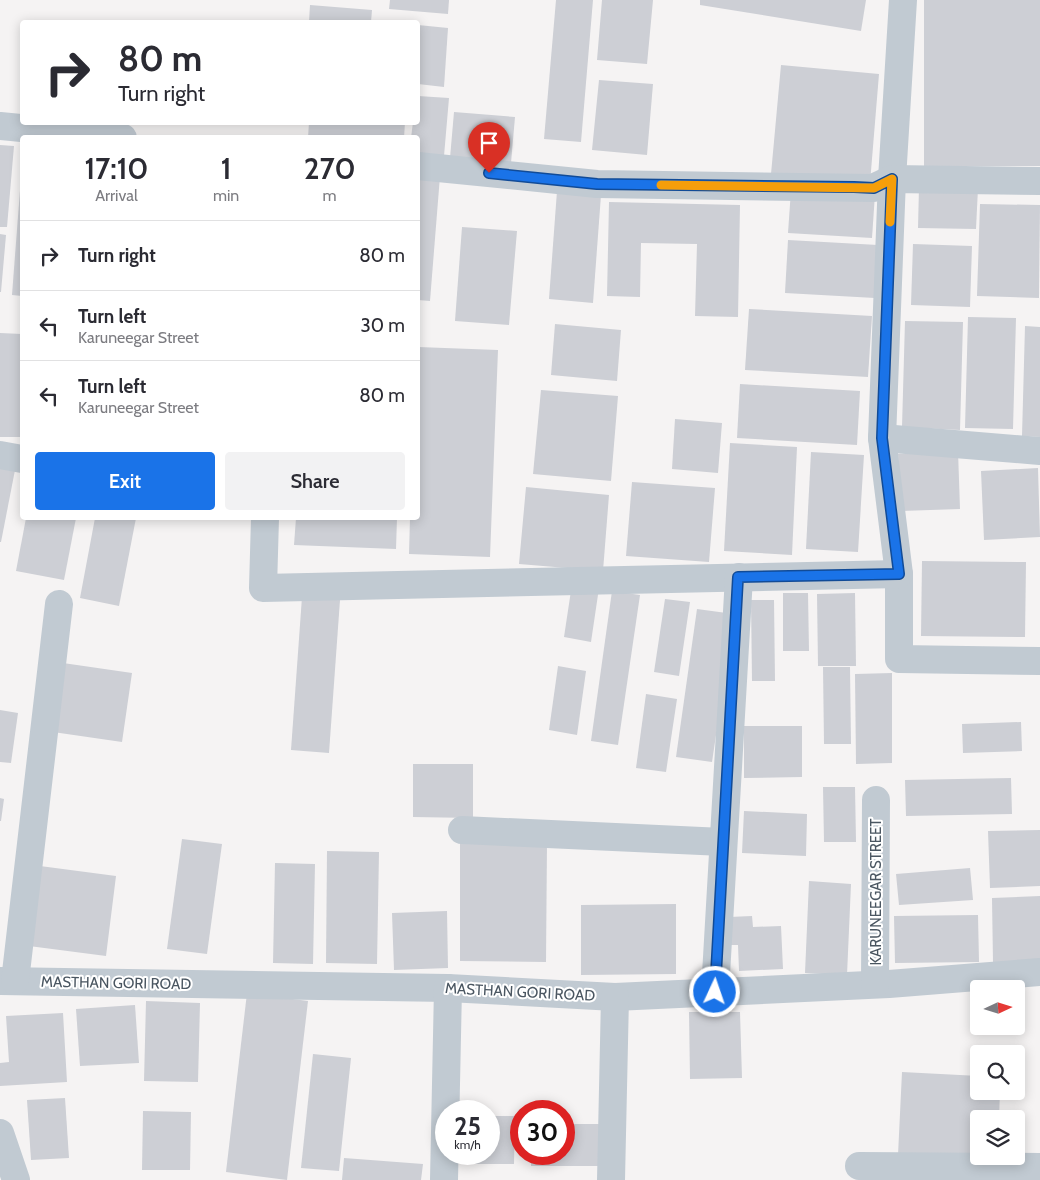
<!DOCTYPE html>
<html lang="en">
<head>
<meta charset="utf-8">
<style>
  :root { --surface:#fff; --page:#f2f2f3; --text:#2b2b33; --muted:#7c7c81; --line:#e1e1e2; --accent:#1a73e8 }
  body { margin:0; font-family:Cabin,sans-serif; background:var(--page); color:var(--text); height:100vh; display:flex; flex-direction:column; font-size:19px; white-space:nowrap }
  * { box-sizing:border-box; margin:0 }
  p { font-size:16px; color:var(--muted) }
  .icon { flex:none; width:28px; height:28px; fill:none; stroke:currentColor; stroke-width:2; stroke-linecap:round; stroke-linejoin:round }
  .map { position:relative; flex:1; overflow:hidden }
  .sheet { position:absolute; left:20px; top:135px; width:400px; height:385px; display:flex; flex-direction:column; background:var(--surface); border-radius:5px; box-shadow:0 2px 12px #0003 }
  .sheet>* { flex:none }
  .hud { position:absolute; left:20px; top:20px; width:400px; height:105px; border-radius:5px; box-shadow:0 2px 12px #0003; background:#fff; color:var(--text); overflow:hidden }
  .needle { width:32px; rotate:86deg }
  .fabs { position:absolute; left:970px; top:980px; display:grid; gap:10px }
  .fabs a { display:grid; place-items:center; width:55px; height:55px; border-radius:5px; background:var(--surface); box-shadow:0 2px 12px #0003; font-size:25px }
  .speed { position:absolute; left:435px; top:1100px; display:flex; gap:10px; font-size:25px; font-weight:700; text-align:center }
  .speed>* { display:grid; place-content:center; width:65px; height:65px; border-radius:50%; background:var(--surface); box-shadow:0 2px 12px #0003; line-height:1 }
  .speed small { font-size:12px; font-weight:400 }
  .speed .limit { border:8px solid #d22; background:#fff; color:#111 }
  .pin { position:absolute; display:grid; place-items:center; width:42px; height:42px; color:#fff; margin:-51px -21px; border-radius:50% 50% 50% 0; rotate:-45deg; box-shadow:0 0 5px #0007 }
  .pin .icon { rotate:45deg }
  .me { position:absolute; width:55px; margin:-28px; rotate:3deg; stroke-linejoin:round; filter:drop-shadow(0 0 4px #0008) }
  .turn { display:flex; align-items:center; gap:18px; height:105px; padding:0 15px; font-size:22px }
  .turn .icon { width:65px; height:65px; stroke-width:2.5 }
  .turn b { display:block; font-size:35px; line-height:42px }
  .eta { display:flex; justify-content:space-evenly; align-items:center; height:85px; text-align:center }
  .eta b { font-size:30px; font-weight:600; line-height:35px }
  .action { display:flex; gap:10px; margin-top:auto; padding:10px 15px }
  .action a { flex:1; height:58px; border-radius:5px; background:var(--accent); color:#fff; font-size:20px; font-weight:600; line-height:58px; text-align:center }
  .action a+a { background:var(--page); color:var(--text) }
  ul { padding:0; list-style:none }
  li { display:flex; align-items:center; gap:15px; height:70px; padding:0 15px; border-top:1px solid var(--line) }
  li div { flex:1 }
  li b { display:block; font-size:19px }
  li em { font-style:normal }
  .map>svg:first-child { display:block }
  .building { fill:#cdcfd5 }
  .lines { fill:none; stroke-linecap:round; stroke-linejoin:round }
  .minor { stroke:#c1cad2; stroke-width:28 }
  .route-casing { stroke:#114b97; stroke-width:12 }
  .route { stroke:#1a73e8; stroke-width:9 }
  .slow { stroke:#f59e0b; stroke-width:9 }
  .labels { text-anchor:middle; stroke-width:4; stroke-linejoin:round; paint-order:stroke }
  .street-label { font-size:15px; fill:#4a5661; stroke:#fff }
</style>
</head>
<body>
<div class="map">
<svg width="1040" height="1180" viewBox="0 0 1040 1180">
  <rect width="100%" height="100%" fill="#f5f3f3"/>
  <g class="building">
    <polygon points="390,0 449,0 448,14 389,9"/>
    <polygon points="556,0 593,0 581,142 544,139"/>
    <polygon points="602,0 653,0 647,64 597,60"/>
    <polygon points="700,0 866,0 861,31 700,5"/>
    <rect x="924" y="0" width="116" height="166"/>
    <polygon points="310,5 372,10 371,22 309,22"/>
    <polygon points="418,25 448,28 444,87 418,84"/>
    <polygon points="781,65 879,74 870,183 771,174"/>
    <polygon points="599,80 653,84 647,155 592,150"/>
    <polygon points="418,96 449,98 444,156 418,153 418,138 411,138 413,122 418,122"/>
    <polygon points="454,112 515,117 511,163 450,158"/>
    <polygon points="309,122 405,122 404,138 308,138"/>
    <polygon points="0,145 14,146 7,227 0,227"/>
    <polygon points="418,174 440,176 430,301 418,300"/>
    <polygon points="21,177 22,177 22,296 12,295"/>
    <polygon points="919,187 978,188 976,229 918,228"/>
    <polygon points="791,190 875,194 872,238 788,233"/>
    <polygon points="557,191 601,195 593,303 549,299"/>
    <polygon points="609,202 740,205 738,317 695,316 697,244 641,243 640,297 607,296"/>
    <polygon points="980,204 1040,205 1039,298 977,296"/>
    <polygon points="462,227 517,231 509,325 455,321"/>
    <polygon points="0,234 6,235 1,292 0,292"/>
    <polygon points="788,240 878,245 875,298 785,293"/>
    <polygon points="913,244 972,246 970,307 911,305"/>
    <polygon points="749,309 872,316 868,377 745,370"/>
    <polygon points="968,317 1016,318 1013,429 965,428"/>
    <polygon points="905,321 963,322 960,430 902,427"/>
    <polygon points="555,324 621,330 617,381 551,375"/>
    <polygon points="1025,326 1040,327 1040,437 1022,436"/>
    <polygon points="0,333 22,334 22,437 0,437"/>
    <polygon points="418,347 498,350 490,557 409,554 410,518 418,518"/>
    <polygon points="740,384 860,391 857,445 737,438"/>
    <polygon points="541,390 618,396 611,481 533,474"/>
    <polygon points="675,419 722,423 718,473 672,469"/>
    <polygon points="730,443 797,447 792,555 724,551"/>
    <polygon points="958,451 960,509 901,511 898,454"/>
    <polygon points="811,452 864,455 858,552 806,549"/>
    <polygon points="0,467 15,470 1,542 0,542"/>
    <polygon points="1038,468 1040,537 984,540 981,471"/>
    <polygon points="632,482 715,488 709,562 626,556"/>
    <polygon points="526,487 609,495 603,571 519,564"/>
    <polygon points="26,518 76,518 64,580 16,571"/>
    <polygon points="95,518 136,518 119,606 80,598"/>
    <polygon points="296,518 397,518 396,549 294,545"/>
    <polygon points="922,561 1026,562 1025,637 921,636"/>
    <polygon points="572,584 599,588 591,642 564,637"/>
    <polygon points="612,591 640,595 618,745 591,741"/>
    <polygon points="783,593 808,593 809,651 783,651"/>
    <polygon points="855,593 856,666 818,666 817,594"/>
    <polygon points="302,597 340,600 329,753 291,750"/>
    <polygon points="665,599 690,602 679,676 654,672"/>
    <polygon points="751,600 774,600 775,681 752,681"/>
    <polygon points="697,609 734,614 712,762 676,757"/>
    <polygon points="63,663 132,673 122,742 53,732"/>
    <polygon points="558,666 586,671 577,735 549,730"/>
    <polygon points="823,667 850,667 851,744 824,744"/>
    <polygon points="892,673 892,763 856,764 855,674"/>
    <polygon points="646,694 677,699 666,772 636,768"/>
    <polygon points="0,710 18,713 11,763 0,762"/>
    <polygon points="1021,722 1022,751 963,753 962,724"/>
    <polygon points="744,726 802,726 802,777 744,778"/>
    <polygon points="413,764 473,764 473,818 413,817"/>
    <polygon points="1011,778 1012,814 906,816 905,780"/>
    <polygon points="823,787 855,787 856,842 824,842"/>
    <polygon points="0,798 4,799 1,821 0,821"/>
    <polygon points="744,811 807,814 806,856 742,853"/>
    <polygon points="1040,830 1040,886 990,888 988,831"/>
    <polygon points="182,839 222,844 207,954 167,949"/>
    <polygon points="460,841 547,842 546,962 460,961"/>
    <polygon points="327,851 379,852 377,964 326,963"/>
    <polygon points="275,863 315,864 313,964 273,963"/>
    <polygon points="40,866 116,876 106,956 29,946"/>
    <polygon points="970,868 973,900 899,905 896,874"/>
    <polygon points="809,881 851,884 847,975 805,973"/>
    <polygon points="1040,896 1040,962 993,963 992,898"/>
    <polygon points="676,904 676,974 581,975 581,905"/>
    <polygon points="447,911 448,968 394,970 392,913"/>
    <polygon points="978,915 979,962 895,963 894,916"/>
    <polygon points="752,916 753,927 781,926 783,969 739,971 738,945 730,945 729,917"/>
    <polygon points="247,993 308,1001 287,1180 226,1172"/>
    <polygon points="146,1001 200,1003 198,1082 144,1081"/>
    <polygon points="135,1005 139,1063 80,1066 76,1009"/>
    <polygon points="689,1012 740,1012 742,1078 690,1079"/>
    <polygon points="63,1013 67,1082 0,1086 0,1063 9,1062 6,1016"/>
    <polygon points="313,1054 351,1058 339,1171 301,1168"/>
    <polygon points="902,1072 979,1076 979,1091 1000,1091 999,1119 979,1119 979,1156 898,1155"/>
    <polygon points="65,1098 69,1158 31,1160 27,1100"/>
    <polygon points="143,1111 191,1112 190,1170 142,1170"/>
    <polygon points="489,1116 515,1116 514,1164 463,1164 463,1154 489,1154"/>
    <polygon points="564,1124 604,1124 605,1166 531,1166 531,1154 564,1154"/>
    <polygon points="344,1158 423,1164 421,1180 342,1180"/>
  </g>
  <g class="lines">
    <g class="minor">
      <polyline points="903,0 892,179 882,438 899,574 899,659 1040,661"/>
      <polyline points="0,126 123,138"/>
      <polyline points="418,166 597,184 873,188 892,179 1040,181"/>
      <polyline points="882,438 1040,451"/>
      <polyline points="0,455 22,459"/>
      <polyline points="265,518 263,588 899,574"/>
      <polyline points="462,830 723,842"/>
      <polyline points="0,981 448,988 615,997 889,984 1040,972"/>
      <polyline points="15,981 59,604"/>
      <polyline points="875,984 876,800"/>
      <polyline points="715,992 739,577"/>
      <polyline points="0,1133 16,1180"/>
      <polyline points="859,1166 1040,1167"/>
      <polyline points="444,1180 448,988"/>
      <polyline points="611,1180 615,997"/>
    </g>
  </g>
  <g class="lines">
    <defs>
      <polyline id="route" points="489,173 597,184 854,187 874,188 892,179 882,438 899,574 738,577 715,992"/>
    </defs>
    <use href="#route" class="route-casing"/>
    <use href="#route" class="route"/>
    <polyline class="slow" points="661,185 874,188 892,179 890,222"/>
  </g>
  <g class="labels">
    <g class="street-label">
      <text transform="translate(876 892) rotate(-90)" y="5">KARUNEEGAR STREET</text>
      <text transform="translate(116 983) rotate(1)" y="5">MASTHAN GORI ROAD</text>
      <text transform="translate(520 992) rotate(3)" y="5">MASTHAN GORI ROAD</text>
    </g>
  </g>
</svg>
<div class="fabs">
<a><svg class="needle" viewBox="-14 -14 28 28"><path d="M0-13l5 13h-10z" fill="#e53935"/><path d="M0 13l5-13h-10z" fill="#7c7c81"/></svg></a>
<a><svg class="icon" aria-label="search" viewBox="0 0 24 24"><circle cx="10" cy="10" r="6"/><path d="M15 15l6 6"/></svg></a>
<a><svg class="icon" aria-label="layers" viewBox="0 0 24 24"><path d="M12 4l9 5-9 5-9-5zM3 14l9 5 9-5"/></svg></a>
</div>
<div class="speed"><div>25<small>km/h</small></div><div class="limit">30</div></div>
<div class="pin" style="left:489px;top:173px;background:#d93025"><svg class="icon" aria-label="arrive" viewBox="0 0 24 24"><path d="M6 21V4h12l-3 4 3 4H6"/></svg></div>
<svg class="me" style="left:715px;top:992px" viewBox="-20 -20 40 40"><circle r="17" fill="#1a73e8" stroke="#fff" stroke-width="3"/><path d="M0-11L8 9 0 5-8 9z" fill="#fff"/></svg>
<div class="hud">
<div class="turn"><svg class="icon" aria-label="right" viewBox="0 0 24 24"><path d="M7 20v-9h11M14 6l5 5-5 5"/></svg><div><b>80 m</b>Turn right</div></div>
</div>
<section class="sheet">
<div class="eta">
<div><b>17:10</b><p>Arrival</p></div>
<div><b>1</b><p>min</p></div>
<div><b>270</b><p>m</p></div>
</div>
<ul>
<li><svg class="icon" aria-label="right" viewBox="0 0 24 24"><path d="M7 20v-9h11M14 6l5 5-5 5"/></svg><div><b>Turn right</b></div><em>80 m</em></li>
<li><svg class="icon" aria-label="left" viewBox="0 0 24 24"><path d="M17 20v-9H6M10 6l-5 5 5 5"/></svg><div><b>Turn left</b><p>Karuneegar Street</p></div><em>30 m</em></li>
<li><svg class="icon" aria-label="left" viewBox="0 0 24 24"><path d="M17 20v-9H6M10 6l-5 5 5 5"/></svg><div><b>Turn left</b><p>Karuneegar Street</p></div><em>80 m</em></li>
</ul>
<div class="action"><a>Exit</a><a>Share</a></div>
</section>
</div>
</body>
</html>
